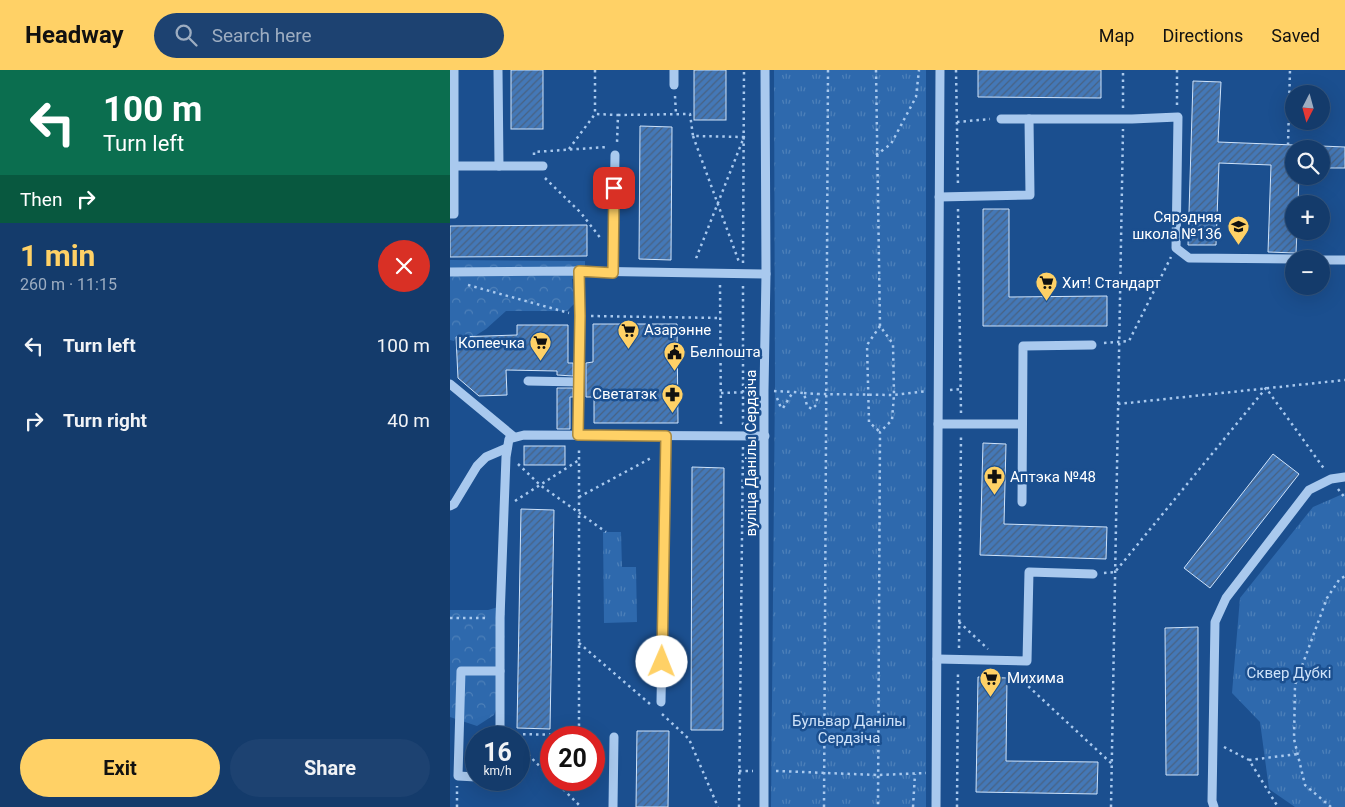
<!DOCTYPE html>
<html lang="en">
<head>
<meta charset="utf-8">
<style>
  :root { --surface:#143b6b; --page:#1d4271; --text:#f1f3f6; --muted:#9dadc1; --line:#33557e; --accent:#ffd166 }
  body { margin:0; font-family:Roboto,sans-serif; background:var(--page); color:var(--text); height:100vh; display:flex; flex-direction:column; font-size:19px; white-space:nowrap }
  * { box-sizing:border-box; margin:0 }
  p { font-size:16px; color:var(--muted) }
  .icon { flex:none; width:28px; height:28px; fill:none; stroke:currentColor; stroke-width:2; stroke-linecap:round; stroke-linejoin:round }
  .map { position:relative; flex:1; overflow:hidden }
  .drawer { display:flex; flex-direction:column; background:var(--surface); width:450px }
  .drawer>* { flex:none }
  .banner { background:#0b6e4f; color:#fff; overflow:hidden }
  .needle { width:32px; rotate:186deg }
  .fabs { position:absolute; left:835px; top:15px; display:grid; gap:10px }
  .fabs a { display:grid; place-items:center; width:45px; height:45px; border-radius:50%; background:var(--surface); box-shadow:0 5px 20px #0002,0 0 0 1px var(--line); font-size:25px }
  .speed { position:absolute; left:15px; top:656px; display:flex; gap:10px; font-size:25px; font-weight:700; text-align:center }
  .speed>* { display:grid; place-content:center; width:65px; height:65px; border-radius:50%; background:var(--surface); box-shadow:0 5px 20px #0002,0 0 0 1px var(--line); line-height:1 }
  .speed small { font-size:12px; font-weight:400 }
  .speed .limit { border:8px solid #d22; background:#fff; color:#111 }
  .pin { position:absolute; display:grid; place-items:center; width:42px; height:42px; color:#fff; margin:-21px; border-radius:10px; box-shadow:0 2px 8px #0006 }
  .me { position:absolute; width:55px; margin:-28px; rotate:1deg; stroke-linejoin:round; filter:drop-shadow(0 0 4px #0008) }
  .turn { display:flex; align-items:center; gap:18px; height:105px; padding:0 20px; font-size:22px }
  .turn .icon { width:65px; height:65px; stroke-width:2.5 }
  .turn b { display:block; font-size:35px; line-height:42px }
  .then { display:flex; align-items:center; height:48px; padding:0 20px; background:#0003; gap:10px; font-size:19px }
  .round { display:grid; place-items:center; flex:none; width:52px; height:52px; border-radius:26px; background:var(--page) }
  .overview { display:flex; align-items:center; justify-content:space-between; height:85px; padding:0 20px }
  h1 { font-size:30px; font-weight:700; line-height:38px; color:var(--accent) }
  .action { display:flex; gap:10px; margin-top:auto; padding:10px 20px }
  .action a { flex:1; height:58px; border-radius:30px; background:var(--accent); color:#111; font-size:20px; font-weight:700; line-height:58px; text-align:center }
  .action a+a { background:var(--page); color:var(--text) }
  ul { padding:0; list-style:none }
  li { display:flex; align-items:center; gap:15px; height:75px; padding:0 20px }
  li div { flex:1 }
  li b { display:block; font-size:19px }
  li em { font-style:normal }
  header { display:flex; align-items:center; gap:30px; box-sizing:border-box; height:70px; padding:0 25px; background:var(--accent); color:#111 }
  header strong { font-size:24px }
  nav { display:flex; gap:28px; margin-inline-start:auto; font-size:18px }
  .search { width:350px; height:45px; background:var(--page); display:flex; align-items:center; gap:12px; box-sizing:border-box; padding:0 18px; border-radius:28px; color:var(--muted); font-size:19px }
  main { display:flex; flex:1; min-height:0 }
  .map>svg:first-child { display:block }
  .forest { fill:url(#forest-crowns) }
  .park { fill:url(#park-tufts) }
  .building { fill:url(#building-hatch); stroke:#cfe3fa }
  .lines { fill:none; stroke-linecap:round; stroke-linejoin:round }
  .path { stroke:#a9c9ee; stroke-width:2.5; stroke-dasharray:2.5 4; stroke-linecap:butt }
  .minor { stroke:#a9c9ee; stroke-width:9 }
  .route-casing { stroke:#a68842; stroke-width:12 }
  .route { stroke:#ffd166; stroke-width:9 }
  .labels { text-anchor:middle; stroke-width:5; stroke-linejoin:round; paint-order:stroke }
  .poi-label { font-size:15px; fill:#fff; stroke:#1b4f8f; text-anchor:start }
  .street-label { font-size:15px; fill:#fff; stroke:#1b4f8f }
  .park-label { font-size:15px; fill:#cfe3fa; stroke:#1b4f8f }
</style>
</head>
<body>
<header>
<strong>Headway</strong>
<div class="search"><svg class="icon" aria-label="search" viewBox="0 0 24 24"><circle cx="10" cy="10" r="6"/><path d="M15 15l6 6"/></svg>Search here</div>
<nav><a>Map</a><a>Directions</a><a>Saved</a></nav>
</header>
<main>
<section class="drawer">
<div class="banner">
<div class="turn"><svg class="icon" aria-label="left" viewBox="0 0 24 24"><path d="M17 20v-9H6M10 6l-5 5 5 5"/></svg><div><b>100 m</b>Turn left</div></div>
<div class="then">Then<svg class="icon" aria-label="right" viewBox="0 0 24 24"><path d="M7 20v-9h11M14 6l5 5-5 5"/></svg></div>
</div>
<div class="overview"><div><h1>1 min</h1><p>260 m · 11:15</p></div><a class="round" style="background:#d93025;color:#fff"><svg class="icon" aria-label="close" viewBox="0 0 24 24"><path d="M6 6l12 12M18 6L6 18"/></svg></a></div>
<ul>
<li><svg class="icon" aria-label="left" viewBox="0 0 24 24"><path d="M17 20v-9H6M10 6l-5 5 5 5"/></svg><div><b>Turn left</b></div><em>100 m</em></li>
<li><svg class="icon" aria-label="right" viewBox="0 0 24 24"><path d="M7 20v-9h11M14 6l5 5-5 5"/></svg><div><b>Turn right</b></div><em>40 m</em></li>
</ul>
<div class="action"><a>Exit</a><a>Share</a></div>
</section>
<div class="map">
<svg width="895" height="737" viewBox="0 0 895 737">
  <defs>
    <pattern id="forest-crowns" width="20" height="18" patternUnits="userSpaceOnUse" patternTransform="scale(1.25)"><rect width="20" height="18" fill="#2e69ad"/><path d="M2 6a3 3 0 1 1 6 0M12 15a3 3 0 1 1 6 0" fill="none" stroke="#4d80b9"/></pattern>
    <pattern id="park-tufts" width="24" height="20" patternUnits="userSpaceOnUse" patternTransform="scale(1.25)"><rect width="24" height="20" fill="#2e69ad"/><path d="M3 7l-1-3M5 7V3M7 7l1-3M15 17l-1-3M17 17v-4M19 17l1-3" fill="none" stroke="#4d80b9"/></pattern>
    <pattern id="building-hatch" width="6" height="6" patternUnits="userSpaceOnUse" patternTransform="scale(1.25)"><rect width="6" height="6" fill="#4478b7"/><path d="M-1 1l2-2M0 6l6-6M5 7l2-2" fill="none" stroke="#486282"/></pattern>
  </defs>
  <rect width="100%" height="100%" fill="#1b4f8f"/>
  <g class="forest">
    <polygon points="0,190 135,191 135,206 122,209 124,234 117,241 56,241 36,259 17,271 6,267 4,271 0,270"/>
    <polygon points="55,535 54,617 44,645 27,656 0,647 0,540 38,540"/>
  </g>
  <g class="park">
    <polygon points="324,0 476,0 476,737 321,737 325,313"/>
    <polygon points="895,423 895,737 845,737 819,719 810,652 782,623 790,528 863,437"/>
    <polygon points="153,462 171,462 172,497 186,497 187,552 154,553"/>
  </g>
  <g class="building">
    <rect x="61" y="0" width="32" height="59"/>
    <rect x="244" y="0" width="32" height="50"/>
    <polygon points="528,0 651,0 651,28 528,27"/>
    <polygon points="743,11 771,12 768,72 844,75 844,106 849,106 848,134 844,134 844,161 847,161 846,183 818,182 821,95 769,93 766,175 738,175"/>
    <polygon points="190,56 222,57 221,190 189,189"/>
    <polygon points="871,76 895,77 895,98 871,98"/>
    <polygon points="533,139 559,139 559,227 657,226 657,256 533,256"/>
    <polygon points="137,155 137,186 0,187 0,156"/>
    <polygon points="143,254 227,254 228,353 144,353 144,327 136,327 136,293 143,292"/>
    <polygon points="67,255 118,255 118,293 123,293 123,306 107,305 107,301 56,300 57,325 29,326 8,308 6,267 67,265"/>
    <polygon points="107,318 123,318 123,327 120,327 120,359 107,359"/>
    <polygon points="533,373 556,374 554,454 657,457 656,489 530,485"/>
    <rect x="74" y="376" width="41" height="19"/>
    <polygon points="823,384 849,404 760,518 734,498"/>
    <polygon points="242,397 274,398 273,660 241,660"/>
    <polygon points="71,439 104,440 100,659 67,658"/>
    <polygon points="748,557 748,705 716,705 715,558"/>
    <polygon points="528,607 557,608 556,691 648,692 647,724 526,722"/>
    <polygon points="187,661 219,661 218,737 186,737"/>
  </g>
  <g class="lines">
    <g class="path">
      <polyline points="145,0 145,44"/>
      <polyline points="426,0 430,256 443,274 444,325 442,350 430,362 428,737"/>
      <polyline points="506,0 508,116"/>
      <polyline points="727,0 727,36"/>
      <polyline points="225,26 226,44"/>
      <polyline points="673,38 673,0"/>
      <polyline points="168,45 240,44 243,66 294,67 245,191"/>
      <polyline points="507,52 540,49"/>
      <polyline points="243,66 289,192"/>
      <polyline points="838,75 840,0"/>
      <polyline points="119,79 145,44 168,45 167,73"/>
      <polyline points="84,85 84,82 157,77"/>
      <polyline points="426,85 441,74 466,27 469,0"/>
      <polyline points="95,108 131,143 152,170"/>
      <polyline points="508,139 511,343"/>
      <polyline points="293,193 294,0"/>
      <polyline points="18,215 119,243"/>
      <polyline points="270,215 271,354"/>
      <polyline points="293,216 293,356"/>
      <polyline points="141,246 270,248"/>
      <polyline points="430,256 417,275 419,352 430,362"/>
      <polyline points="654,273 679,271 721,187"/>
      <polyline points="500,320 511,319"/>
      <polyline points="324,321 343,322"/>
      <polyline points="271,323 303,322"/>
      <polyline points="354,323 368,324"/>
      <polyline points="327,328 331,338 333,338 343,322 354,323 357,336 362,339 366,335 368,324 444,325 477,321"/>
      <polyline points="668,334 895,310"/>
      <polyline points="68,394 90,415 156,462"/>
      <polyline points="888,419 895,428"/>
      <polyline points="129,427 203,387"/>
      <polyline points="65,431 129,390"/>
      <polyline points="654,503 665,502 816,318 875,400"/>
      <polyline points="0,548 38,548"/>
      <polyline points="509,552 538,579"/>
      <polyline points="129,573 200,634"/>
      <polyline points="509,578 511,366"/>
      <polyline points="564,603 662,694"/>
      <polyline points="212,644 239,669 268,737"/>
      <polyline points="60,664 129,665 129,377"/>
      <polyline points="69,675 101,708"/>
      <polyline points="774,677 799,690 828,737"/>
      <polyline points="799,690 848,684"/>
      <polyline points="289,701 303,701"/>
      <polyline points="326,701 428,705 476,703"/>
      <polyline points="104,710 131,737"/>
      <polyline points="7,737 7,716"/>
      <polyline points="289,737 293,376"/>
      <polyline points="374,737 378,0"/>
      <polyline points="463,737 465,704"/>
      <polyline points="507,737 508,601"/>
      <polyline points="661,737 673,59"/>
      <polyline points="881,737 855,715 844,669 845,615 877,528 889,510 895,506"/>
    </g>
    <g class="minor">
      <polyline points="224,15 224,0"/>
      <polyline points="551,49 682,49 728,47 726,178 739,188 844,189"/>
      <polyline points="4,96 49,96 48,0"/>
      <polyline points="49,96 93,96"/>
      <polyline points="489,127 580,125 579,49"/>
      <polyline points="0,144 4,144 4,0"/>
      <polyline points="871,190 895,190"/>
      <polyline points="0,202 129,201 316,204"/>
      <polyline points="163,203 165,85"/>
      <polyline points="78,311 129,312"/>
      <polyline points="0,314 64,367"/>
      <polyline points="488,354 572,354"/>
      <polyline points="129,365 130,246 129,201"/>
      <polyline points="572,432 573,276 642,275"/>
      <polyline points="0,436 4,434 27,396 36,387 57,378"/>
      <polyline points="487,589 577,591 579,502 643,504"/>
      <polyline points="211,632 216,366"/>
      <polyline points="50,668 50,548 56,387 59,369 74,365 315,366"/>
      <polyline points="26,707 8,706 11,601 50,601"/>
      <polyline points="163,737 164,667"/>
      <polyline points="314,737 314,321 316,204 315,0"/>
      <polyline points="486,737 490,0"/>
      <polyline points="764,737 762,731 765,552 776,528 859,420 881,409 895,407"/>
    </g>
  </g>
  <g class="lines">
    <defs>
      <polyline id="route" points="164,118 163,203 129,201 130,246 128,365 216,366 212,592"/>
    </defs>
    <use href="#route" class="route-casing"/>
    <use href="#route" class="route"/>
  </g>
  <defs>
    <symbol id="school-pin" viewBox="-11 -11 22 30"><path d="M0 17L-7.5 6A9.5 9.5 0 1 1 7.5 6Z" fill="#ffd166" stroke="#1b4f8f"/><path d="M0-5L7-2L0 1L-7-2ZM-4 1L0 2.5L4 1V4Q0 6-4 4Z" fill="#111"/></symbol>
    <symbol id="supermarket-pin" viewBox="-11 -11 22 30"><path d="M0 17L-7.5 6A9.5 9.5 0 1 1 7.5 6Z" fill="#ffd166" stroke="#1b4f8f"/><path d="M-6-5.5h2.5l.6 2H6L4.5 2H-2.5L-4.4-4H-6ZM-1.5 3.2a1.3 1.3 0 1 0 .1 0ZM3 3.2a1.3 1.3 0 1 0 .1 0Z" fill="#111"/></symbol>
    <symbol id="civic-pin" viewBox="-11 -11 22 30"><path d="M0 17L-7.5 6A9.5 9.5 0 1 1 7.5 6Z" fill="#ffd166" stroke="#1b4f8f"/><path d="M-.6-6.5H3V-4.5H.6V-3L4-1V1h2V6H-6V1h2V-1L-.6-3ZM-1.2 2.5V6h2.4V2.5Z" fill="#111"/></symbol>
    <symbol id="pharmacy-pin" viewBox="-11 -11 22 30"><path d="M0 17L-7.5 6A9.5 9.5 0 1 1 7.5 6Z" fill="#ffd166" stroke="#1b4f8f"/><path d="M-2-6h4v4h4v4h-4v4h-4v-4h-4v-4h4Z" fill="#111"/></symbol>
  </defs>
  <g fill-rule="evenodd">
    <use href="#school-pin" x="776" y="144" width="25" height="34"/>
    <use href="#supermarket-pin" x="584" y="200" width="25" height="34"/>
    <use href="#supermarket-pin" x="166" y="248" width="25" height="34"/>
    <use href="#supermarket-pin" x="78" y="260" width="25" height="34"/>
    <use href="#civic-pin" x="212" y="270" width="25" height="34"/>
    <use href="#pharmacy-pin" x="210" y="312" width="25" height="34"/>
    <use href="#pharmacy-pin" x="532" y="394" width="25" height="34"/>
    <use href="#supermarket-pin" x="528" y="596" width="25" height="34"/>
  </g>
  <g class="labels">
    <g class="poi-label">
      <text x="772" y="152" text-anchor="end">Сярэдняя<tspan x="772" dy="17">школа №136</tspan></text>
      <text x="612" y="218">Хит! Стандарт</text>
      <text x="194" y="265">Азарэнне</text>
      <text x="75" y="278" text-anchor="end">Копеечка</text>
      <text x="240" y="287">Белпошта</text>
      <text x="207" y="329" text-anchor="end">Светатэк</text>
      <text x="560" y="412">Аптэка №48</text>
      <text x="557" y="613">Михима</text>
    </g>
    <g class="street-label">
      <text transform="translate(301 383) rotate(-90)" y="5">вуліца Данілы Сердзіча</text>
    </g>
    <g class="park-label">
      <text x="839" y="608">Сквер Дубкі</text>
      <text x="399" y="656">Бульвар Данілы<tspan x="399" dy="17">Сердзіча</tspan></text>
    </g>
  </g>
</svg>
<div class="fabs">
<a><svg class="needle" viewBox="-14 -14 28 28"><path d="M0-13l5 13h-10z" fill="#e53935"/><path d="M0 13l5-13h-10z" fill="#9dadc1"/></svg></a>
<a><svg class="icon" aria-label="search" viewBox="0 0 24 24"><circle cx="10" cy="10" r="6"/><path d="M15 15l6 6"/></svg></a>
<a>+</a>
<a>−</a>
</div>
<div class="speed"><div>16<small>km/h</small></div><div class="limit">20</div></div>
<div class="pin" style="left:164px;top:118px;background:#d93025"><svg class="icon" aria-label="arrive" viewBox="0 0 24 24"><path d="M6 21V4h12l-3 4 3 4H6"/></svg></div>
<svg class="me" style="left:212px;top:592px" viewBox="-20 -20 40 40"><circle r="19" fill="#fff"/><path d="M0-13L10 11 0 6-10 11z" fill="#ffd166"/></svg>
</div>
</main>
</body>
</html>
